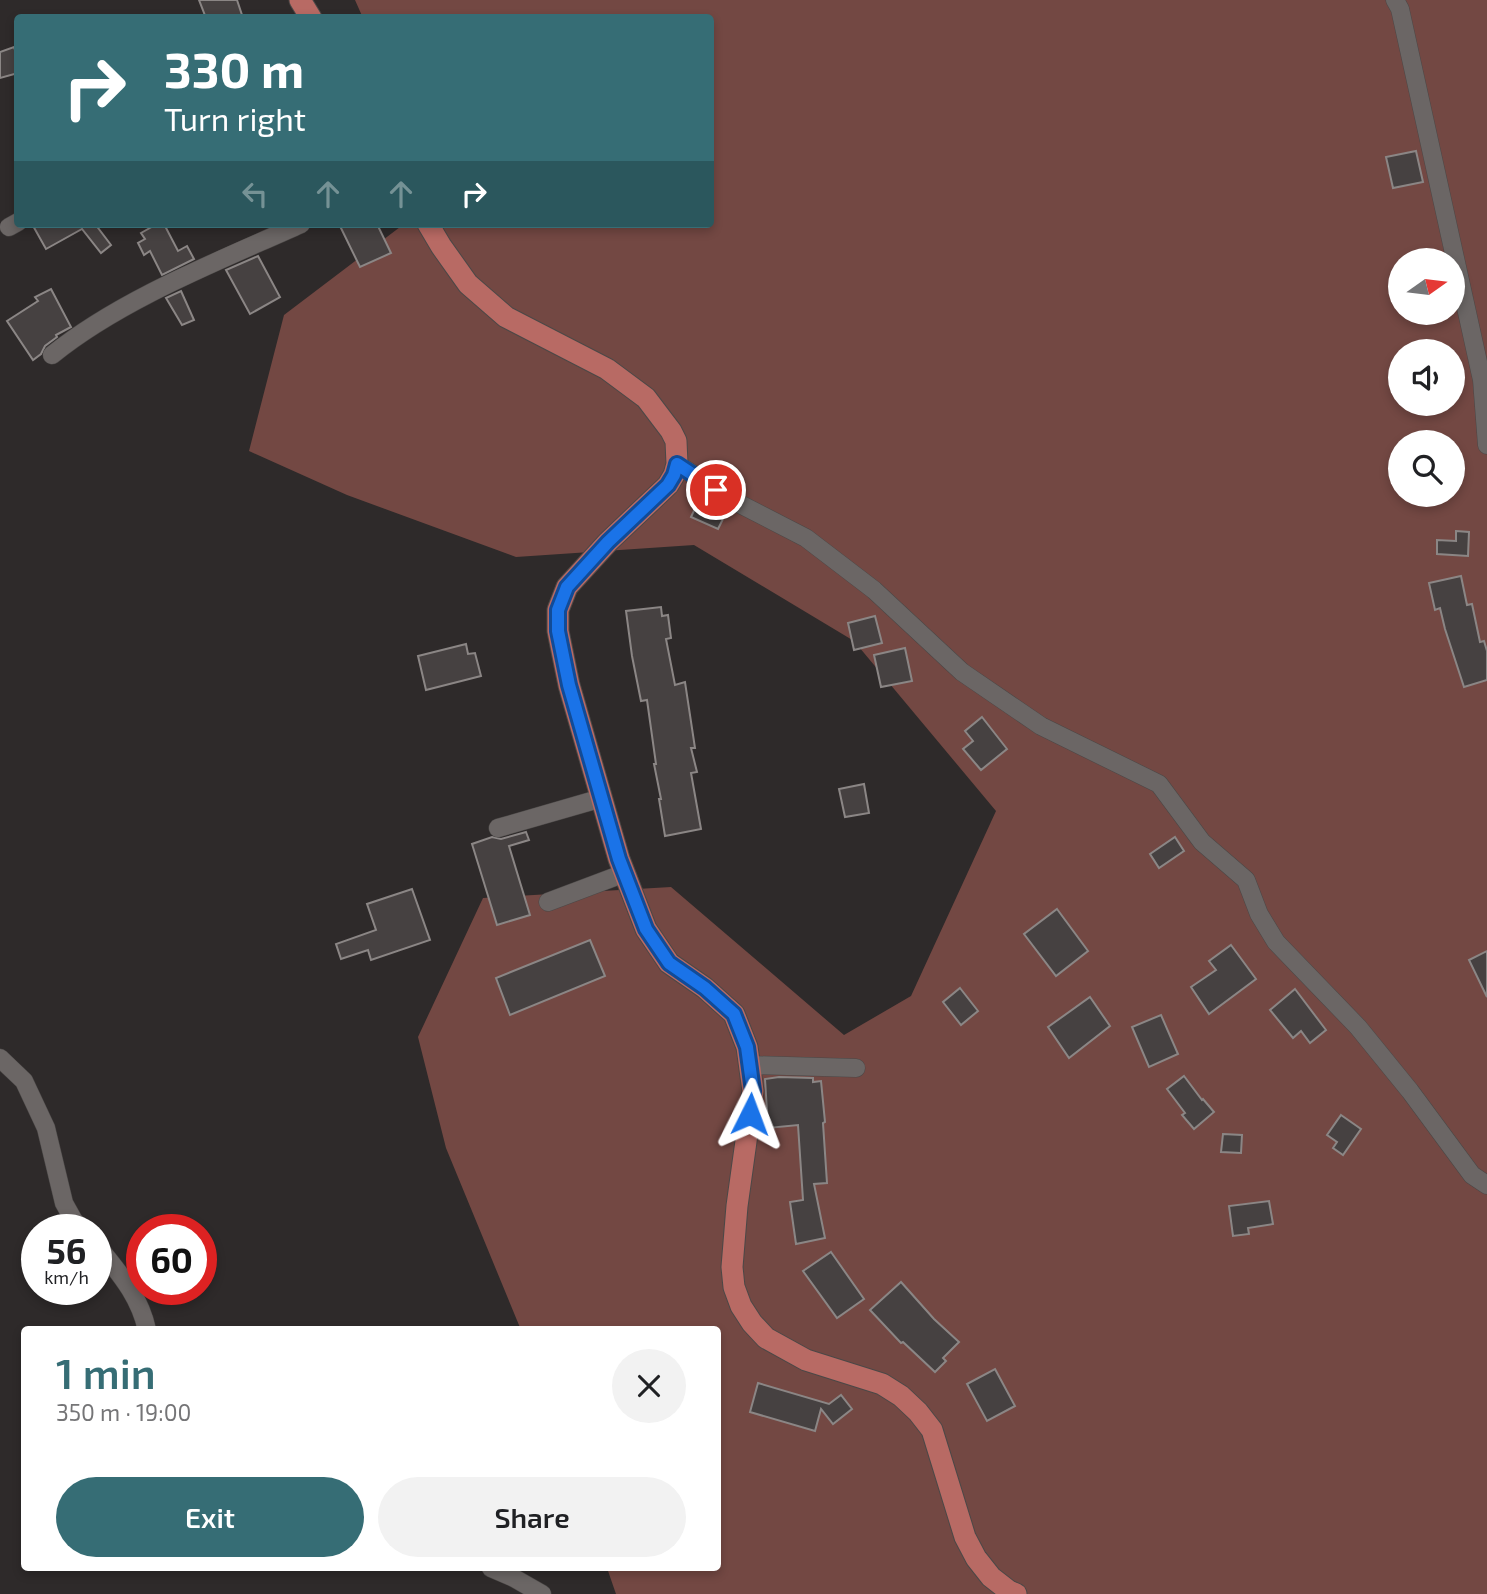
<!DOCTYPE html>
<html lang="en">
<head>
<meta charset="utf-8">
<style>
  :root { --surface:#fff; --page:#f2f2f2; --text:#202124; --muted:#757577; --accent:#366d75 }
  body { margin:0; font-family:"Exo 2",sans-serif; background:var(--page); color:var(--text); height:100vh; display:flex; flex-direction:column; font-size:26px; white-space:nowrap }
  * { box-sizing:border-box; margin:0 }
  p { font-size:23px; color:var(--muted) }
  .icon { flex:none; width:38px; height:38px; fill:none; stroke:currentColor; stroke-width:2; stroke-linecap:round; stroke-linejoin:round }
  .map { position:relative; flex:1; overflow:hidden }
  .panel { position:absolute; left:21px; top:1326px; width:700px; height:245px; display:flex; flex-direction:column; background:var(--surface); border-radius:7px; box-shadow:0 4px 10px #0003 }
  .panel>* { flex:none }
  .banner { position:absolute; left:14px; top:14px; width:700px; height:214px; border-radius:7px; box-shadow:0 4px 10px #0003; background:#366d75; color:#fff; overflow:hidden }
  .needle { width:46px; rotate:76deg }
  .buttons { position:absolute; left:1388px; top:248px; display:grid; gap:14px }
  .buttons a { display:grid; place-items:center; width:77px; height:77px; border-radius:50%; background:var(--surface); box-shadow:0 4px 10px #0003; font-size:35px }
  .speed { position:absolute; left:21px; top:1214px; display:flex; gap:14px; font-size:35px; font-weight:700; text-align:center }
  .speed>* { display:grid; place-content:center; width:91px; height:91px; border-radius:50%; background:var(--surface); box-shadow:0 4px 10px #0003; line-height:1 }
  .speed small { font-size:18px; font-weight:400 }
  .speed .limit { border:10px solid #d22; background:#fff; color:#111 }
  .pin { position:absolute; display:grid; place-items:center; width:60px; height:60px; color:#fff; margin:-30px; border:4px solid #fff; border-radius:50%; box-shadow:0 2px 7px #0007 }
  .me { position:absolute; width:77px; margin:-38px; rotate:3deg; stroke-linejoin:round; filter:drop-shadow(0 0 5px #0008) }
  .turn { display:flex; align-items:center; gap:24px; height:147px; padding:0 35px; font-size:32px }
  .turn .icon { width:91px; height:91px; stroke-width:2.5 }
  .turn b { display:block; font-size:49px; line-height:60px }
  .lanes { display:flex; align-items:center; height:66px; padding:0 35px; background:#0003; justify-content:center; gap:35px; direction:ltr }
  .lanes .off { opacity:.35 }
  .round { display:grid; place-items:center; flex:none; width:74px; height:74px; border-radius:37px; background:var(--page) }
  .head { display:flex; align-items:center; justify-content:space-between; height:119px; padding:0 35px }
  h1 { font-size:42px; font-weight:600; line-height:52px; color:var(--accent) }
  .action { display:flex; gap:14px; margin-top:auto; padding:14px 35px }
  .action a { flex:1; height:80px; border-radius:42px; background:var(--accent); color:#fff; font-size:28px; font-weight:600; line-height:80px; text-align:center }
  .action a+a { background:var(--page); color:var(--text) }
  .map>svg:first-child { display:block }
  .green { fill:#734843; fill-rule:evenodd }
  .building { fill:#464141; stroke:#8b8685; stroke-width:2 }
  .lines { fill:none; stroke-linecap:round; stroke-linejoin:round }
  .minor-casing { stroke:#4b4847; stroke-width:19 }
  .primary-casing { stroke:#4b4847; stroke-width:23 }
  .minor { stroke:#6b6665; stroke-width:18 }
  .primary { stroke:#b86a64; stroke-width:21 }
  .route-casing { stroke:#114b97; stroke-width:18 }
  .route { stroke:#1a73e8; stroke-width:12 }
</style>
</head>
<body>
<div class="map">
<svg width="1487" height="1594" viewBox="0 0 1487 1594">
  <rect width="100%" height="100%" fill="#2e2a2a"/>
  <path class="green" d="M355,0H1487V1594H616L607,1568H718V1330H521L446,1148L418,1037L483,898L671,887L844,1035L911,996L996,811L854,641L694,545L516,557L347,495L249,451L284,315L404,224H710V18H363ZM1400,261H1452V313H1400ZM1400,352H1452V404H1400ZM1400,443H1452V495H1400Z"/>
  <g class="building">
    <polygon points="199,0 237,0 243,18 206,18"/>
    <polygon points="14,47 18,59 18,73 0,78 0,52"/>
    <polygon points="1416,151 1423,182 1393,188 1386,157"/>
    <polygon points="32,224 95,224 111,245 101,253 82,229 46,249"/>
    <polygon points="157,224 164,224 178,251 187,246 194,259 162,275 150,251 144,255 138,243 145,239 141,233"/>
    <polygon points="339,224 377,224 391,253 360,267"/>
    <polygon points="258,256 280,297 250,314 226,270"/>
    <polygon points="51,289 71,327 56,335 57,337 45,346 41,354 33,360 7,321 38,301 35,297"/>
    <polygon points="181,291 194,320 182,325 166,298"/>
    <polygon points="699,500 726,513 718,529 691,517"/>
    <polygon points="1456,531 1469,532 1468,556 1437,554 1437,540 1456,541"/>
    <polygon points="1461,576 1467,605 1472,604 1480,642 1484,641 1487,651 1487,680 1464,687 1445,629 1440,608 1435,610 1429,583"/>
    <polygon points="661,607 662,616 668,615 671,638 666,639 675,685 685,682 695,748 691,748 697,772 691,773 701,829 665,836 659,799 661,799 654,764 656,764 647,700 641,701 632,656 626,611"/>
    <polygon points="875,616 882,643 854,650 848,623"/>
    <polygon points="466,644 468,654 475,653 481,676 426,690 418,656"/>
    <polygon points="905,648 912,681 881,687 874,655"/>
    <polygon points="982,717 1007,749 981,770 963,749 973,741 965,731"/>
    <polygon points="864,784 869,813 845,817 839,789"/>
    <polygon points="526,832 529,840 509,846 530,915 497,925 472,844 492,837 501,839"/>
    <polygon points="1175,837 1184,851 1159,868 1150,854"/>
    <polygon points="412,889 430,940 371,960 368,950 341,959 336,944 376,930 367,904"/>
    <polygon points="1057,909 1088,951 1056,976 1024,934"/>
    <polygon points="590,940 605,976 510,1015 496,978"/>
    <polygon points="1231,945 1256,979 1209,1014 1191,987 1216,970 1209,961"/>
    <polygon points="1487,951 1487,997 1469,960"/>
    <polygon points="960,988 978,1011 961,1025 943,1002"/>
    <polygon points="1295,989 1326,1030 1310,1043 1301,1031 1293,1038 1270,1010"/>
    <polygon points="1090,997 1110,1026 1069,1058 1048,1027"/>
    <polygon points="1161,1015 1178,1054 1149,1067 1132,1027"/>
    <polygon points="1184,1076 1202,1100 1203,1099 1214,1112 1194,1129 1182,1115 1185,1113 1167,1089"/>
    <polygon points="779,1077 813,1078 813,1082 821,1081 825,1122 823,1123 827,1183 814,1184 825,1238 796,1244 790,1202 803,1200 798,1125 768,1128 765,1079"/>
    <polygon points="1341,1115 1361,1129 1343,1155 1333,1148 1337,1142 1327,1135"/>
    <polygon points="1223,1134 1242,1135 1241,1153 1221,1152"/>
    <polygon points="1269,1201 1273,1224 1248,1228 1249,1234 1233,1236 1229,1206"/>
    <polygon points="831,1252 864,1299 837,1318 803,1271"/>
    <polygon points="901,1282 934,1319 959,1342 943,1358 946,1361 935,1372 903,1342 901,1343 870,1310"/>
    <polygon points="995,1369 1015,1406 987,1421 967,1384"/>
    <polygon points="758,1383 829,1404 841,1395 852,1409 833,1424 821,1409 815,1431 750,1412"/>
  </g>
  <g class="lines">
    <defs>
      <g id="minor">
        <polyline points="1395,0 1400,9 1482,380 1487,445"/>
        <polyline points="9,227 18,222"/>
        <path d="M52,355C121,299 219,261 301,224"/>
        <polyline points="677,464 736,502 806,538 874,590 962,672 1041,726 1159,784 1202,842 1246,880 1259,914 1276,942 1358,1027 1410,1091 1472,1175 1487,1185"/>
        <polyline points="498,828 602,798"/>
        <polyline points="548,902 625,873"/>
        <polyline points="0,1058 24,1081 46,1128 64,1203 74,1221 84,1230"/>
        <polyline points="749,1065 856,1068"/>
        <path d="M96,1244C118,1272 139,1294 147,1330"/>
        <polyline points="491,1568 514,1578 542,1594"/>
      </g>
      <g id="primary">
        <polyline points="300,0 311,18"/>
        <polyline points="428,224 441,246 468,284 506,317 607,369 646,398 671,431 676,441 677,464 674,475 668,485 608,542 567,587 558,610 558,631 569,685 619,859 646,929 669,963 705,988 734,1014 747,1047 753,1091 737,1206 732,1267 734,1287 741,1306 752,1323 766,1338 806,1360 882,1384 901,1396 918,1412 932,1430 965,1537 976,1558 991,1577 1009,1591 1016,1594"/>
      </g>
    </defs>
    <use href="#minor" class="minor-casing"/>
    <use href="#primary" class="primary-casing"/>
    <use href="#minor" class="minor"/>
    <use href="#primary" class="primary"/>
  </g>
  <g class="lines">
    <defs>
      <polyline id="route" points="716,490 677,464 674,475 668,485 608,542 567,587 558,610 558,631 569,685 619,859 646,929 669,963 705,988 734,1014 747,1047 753,1091 750,1114"/>
    </defs>
    <use href="#route" class="route-casing"/>
    <use href="#route" class="route"/>
  </g>
</svg>
<div class="buttons">
<a><svg class="needle" viewBox="-14 -14 28 28"><path d="M0-13l5 13h-10z" fill="#e53935"/><path d="M0 13l5-13h-10z" fill="#757577"/></svg></a>
<a><svg class="icon" aria-label="sound" viewBox="0 0 24 24"><path d="M4 9h4l5-4v14l-5-4H4zM17 9q2 3 0 6"/></svg></a>
<a><svg class="icon" aria-label="search" viewBox="0 0 24 24"><circle cx="10" cy="10" r="6"/><path d="M15 15l6 6"/></svg></a>
</div>
<div class="speed"><div>56<small>km/h</small></div><div class="limit">60</div></div>
<div class="pin" style="left:716px;top:490px;background:#d93025"><svg class="icon" aria-label="arrive" viewBox="0 0 24 24"><path d="M6 21V4h12l-3 4 3 4H6"/></svg></div>
<svg class="me" style="left:750px;top:1114px" viewBox="-20 -20 40 40"><path d="M0-17L14 15 0 8-14 15z" fill="#1a73e8" stroke="#fff" stroke-width="4"/></svg>
<div class="banner">
<div class="turn"><svg class="icon" aria-label="right" viewBox="0 0 24 24"><path d="M7 20v-9h11M14 6l5 5-5 5"/></svg><div><b>330 m</b>Turn right</div></div>
<div class="lanes"><svg class="icon off" aria-label="left" viewBox="0 0 24 24"><path d="M17 20v-9H6M10 6l-5 5 5 5"/></svg><svg class="icon off" aria-label="ahead" viewBox="0 0 24 24"><path d="M12 20V5M6 11l6-6 6 6"/></svg><svg class="icon off" aria-label="ahead" viewBox="0 0 24 24"><path d="M12 20V5M6 11l6-6 6 6"/></svg><svg class="icon" aria-label="right" viewBox="0 0 24 24"><path d="M7 20v-9h11M14 6l5 5-5 5"/></svg></div>
</div>
<section class="panel">
<div class="head"><div><h1>1 min</h1><p>350 m · 19:00</p></div><a class="round"><svg class="icon" aria-label="close" viewBox="0 0 24 24"><path d="M6 6l12 12M18 6L6 18"/></svg></a></div>
<div class="action"><a>Exit</a><a>Share</a></div>
</section>
</div>
</body>
</html>
